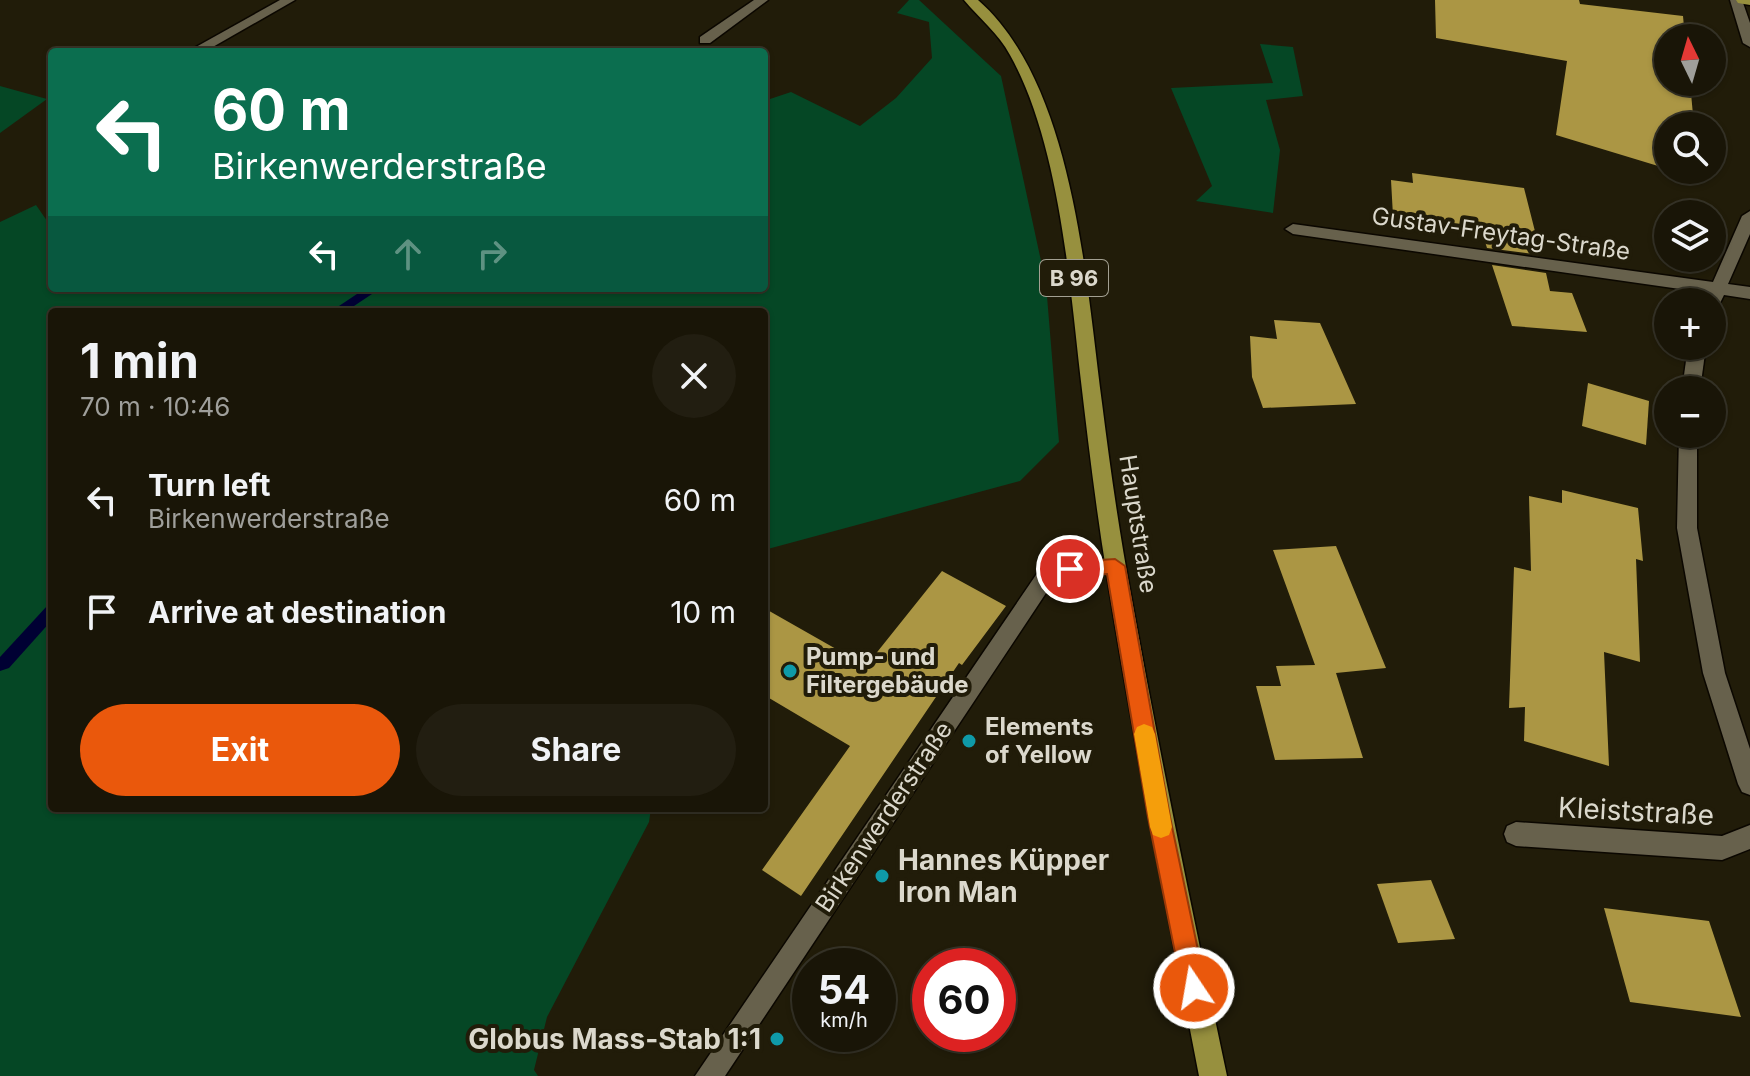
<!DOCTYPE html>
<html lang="en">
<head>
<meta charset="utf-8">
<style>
  :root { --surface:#191507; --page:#221e11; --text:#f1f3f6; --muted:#9f9f9b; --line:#373428; --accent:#ea580c }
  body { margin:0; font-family:Inter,sans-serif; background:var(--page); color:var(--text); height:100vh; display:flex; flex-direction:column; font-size:30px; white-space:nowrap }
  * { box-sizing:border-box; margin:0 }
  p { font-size:26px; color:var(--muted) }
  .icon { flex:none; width:44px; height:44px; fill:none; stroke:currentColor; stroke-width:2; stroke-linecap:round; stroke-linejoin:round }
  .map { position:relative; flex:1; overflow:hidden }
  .side { position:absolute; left:48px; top:308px; width:720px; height:504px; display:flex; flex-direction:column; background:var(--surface); border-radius:8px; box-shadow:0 2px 6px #0004,0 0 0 2px var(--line) }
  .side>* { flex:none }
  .guide { position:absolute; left:48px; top:48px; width:720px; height:244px; border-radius:8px; box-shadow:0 2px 6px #0004,0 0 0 2px var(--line); background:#0b6e4f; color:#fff; overflow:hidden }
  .needle { width:52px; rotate:355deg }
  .buttons { position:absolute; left:1654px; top:24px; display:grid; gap:16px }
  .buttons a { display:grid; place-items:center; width:72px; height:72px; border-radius:50%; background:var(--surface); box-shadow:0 2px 6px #0004,0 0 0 2px var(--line); font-size:40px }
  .speed { position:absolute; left:792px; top:948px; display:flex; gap:16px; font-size:40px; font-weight:700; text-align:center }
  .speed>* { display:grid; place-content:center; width:104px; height:104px; border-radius:50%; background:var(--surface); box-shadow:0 2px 6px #0004,0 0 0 2px var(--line); line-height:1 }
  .speed small { font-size:20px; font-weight:400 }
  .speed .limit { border:12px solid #d22; background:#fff; color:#111 }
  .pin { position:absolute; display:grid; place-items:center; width:68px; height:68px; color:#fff; margin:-34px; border:4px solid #fff; border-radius:50%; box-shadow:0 2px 8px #0007 }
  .me { position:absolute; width:88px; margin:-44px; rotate:348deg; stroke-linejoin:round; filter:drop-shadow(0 0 6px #0008) }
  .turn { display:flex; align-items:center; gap:28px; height:168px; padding:0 32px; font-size:36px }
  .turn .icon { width:104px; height:104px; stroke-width:2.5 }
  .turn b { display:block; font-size:56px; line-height:68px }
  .lanes { display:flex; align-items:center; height:76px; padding:0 32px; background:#0003; justify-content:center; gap:40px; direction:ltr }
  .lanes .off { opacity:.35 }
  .round { display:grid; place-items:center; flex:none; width:84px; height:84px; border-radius:42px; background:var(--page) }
  .headline { display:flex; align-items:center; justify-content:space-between; height:136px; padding:0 32px }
  h1 { font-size:48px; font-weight:700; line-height:60px }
  .action { display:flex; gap:16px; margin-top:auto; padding:16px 32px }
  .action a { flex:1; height:92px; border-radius:48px; background:var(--accent); color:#fff; font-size:32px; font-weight:700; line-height:92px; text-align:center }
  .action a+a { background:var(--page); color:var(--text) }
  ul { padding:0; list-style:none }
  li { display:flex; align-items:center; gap:24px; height:112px; padding:0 32px }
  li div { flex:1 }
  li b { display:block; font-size:30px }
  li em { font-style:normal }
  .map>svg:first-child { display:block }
  .green { fill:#054725 }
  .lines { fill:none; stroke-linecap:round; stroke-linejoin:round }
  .stream { fill:#003; fill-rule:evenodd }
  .building { fill:#ab9644 }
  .lane-casing { stroke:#0b0700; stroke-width:3 }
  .street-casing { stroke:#0b0700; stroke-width:3 }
  .primary-casing { stroke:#0b0700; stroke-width:3 }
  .lane { fill:#67614c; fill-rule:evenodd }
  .street { fill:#67614c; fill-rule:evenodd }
  .primary { fill:#97903e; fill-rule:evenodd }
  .route { fill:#ea580c; stroke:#983908; stroke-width:2 }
  .slow { fill:#f59e0b }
  .culture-dot { fill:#0f9aa8; stroke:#211c09; stroke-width:3 }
  .labels { text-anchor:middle; stroke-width:8; stroke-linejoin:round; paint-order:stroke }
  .shield { fill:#211c09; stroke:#a3a092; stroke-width:2 }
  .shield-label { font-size:22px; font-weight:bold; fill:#dbd8cc }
  .street-label { font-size:24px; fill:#dbd8cc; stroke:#211c09 }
  .poi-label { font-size:24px; font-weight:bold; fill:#dbd8cc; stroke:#211c09; text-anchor:start }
  .near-street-label { font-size:28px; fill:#dbd8cc; stroke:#211c09 }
  .near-poi-label { font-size:28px; font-weight:bold; fill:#dbd8cc; stroke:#211c09; text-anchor:start }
</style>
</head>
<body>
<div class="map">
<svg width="1750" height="1076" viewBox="0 0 1750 1076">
  <rect width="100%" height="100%" fill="#211c09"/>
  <g class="green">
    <polygon points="909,0 919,0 1001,76 1046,284 1059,442 1020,481 764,550 764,312 52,312 52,808 651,808 649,822 547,1017 534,1070 538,1076 0,1076 0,222 36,205 52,228 52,288 764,288 764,101 791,92 860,126 896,98 932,58 929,22 897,13"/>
    <polygon points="1260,44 1293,47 1303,96 1266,100 1280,150 1273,213 1196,201 1212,186 1171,88 1273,83"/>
    <polygon points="0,86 47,99 0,133"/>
  </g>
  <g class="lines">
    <g class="stream">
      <polygon points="366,288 381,288 345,312 330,312"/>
      <polygon points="52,604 52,620 9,668 0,671 0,657 47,606"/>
    </g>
  </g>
  <g class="building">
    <polygon points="1435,0 1579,0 1580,4 1683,16 1685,38 1668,38 1668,82 1690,82 1694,126 1668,126 1668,169 1556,135 1567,61 1436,38"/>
    <polygon points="1412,173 1524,188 1541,255 1487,248 1481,229 1393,216 1391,180 1413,183"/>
    <polygon points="1492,265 1546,273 1550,291 1572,293 1587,332 1512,326"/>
    <polygon points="1274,320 1320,323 1356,404 1263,408 1252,377 1250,336 1277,339"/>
    <polygon points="1588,383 1649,401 1646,445 1582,426"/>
    <polygon points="1562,490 1638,508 1643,561 1636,559 1640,662 1604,652 1609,766 1524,741 1525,707 1509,708 1514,567 1531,571 1529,496 1562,503"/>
    <polygon points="1336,546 1386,668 1336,673 1363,758 1275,760 1256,686 1281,686 1276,666 1315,665 1273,550"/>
    <polygon points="942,571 1006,606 962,665 959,663 801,896 762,870 850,746 764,695 764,608 866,666"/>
    <polygon points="1431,880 1455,939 1398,943 1377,884"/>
    <polygon points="1604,908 1709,921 1741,1017 1630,1002"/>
  </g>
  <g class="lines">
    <defs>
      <g id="lane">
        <polygon points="280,0 295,0 204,52 187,52"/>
        <polygon points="754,0 768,0 710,43 700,43 700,37"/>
      </g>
      <g id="street">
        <polygon points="1730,0 1742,0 1750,23 1750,47 1743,43"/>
        <polygon points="1750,211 1750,234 1728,284 1750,287 1750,299 1724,295 1718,307 1712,309 1712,302 1704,302 1708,293 1293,234 1285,229 1293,224 1713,282 1742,216"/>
        <polygon points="1688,346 1706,346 1700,390 1682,390"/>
        <polygon points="1679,434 1697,434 1697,528 1725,673 1750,749 1750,795 1742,792 1738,784 1703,673 1677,528"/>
        <polygon points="1115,558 1122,560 1125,566 1122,572 1071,577 1052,584 725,1076 695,1076 1038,572 1070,561"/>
        <polygon points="1516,822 1722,836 1750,825 1750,849 1722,860 1516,846 1507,842 1504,834 1507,826"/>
      </g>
      <g id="primary">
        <path d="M964,0H978C1074,84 1086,282 1102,403C1110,467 1119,531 1131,595C1160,756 1193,916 1227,1076H1199C1167,910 1134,744 1107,576C1096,509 1088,441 1080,373C1069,275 1058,141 1010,55C998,33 980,19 964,0Z"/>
        <polygon points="1736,0 1750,0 1750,5 1738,3"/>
      </g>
    </defs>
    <use href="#lane" class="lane-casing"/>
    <use href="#street" class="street-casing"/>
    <use href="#primary" class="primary-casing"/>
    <use href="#lane" class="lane"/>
    <use href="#street" class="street"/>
    <use href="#primary" class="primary"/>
  </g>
  <polygon class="route" points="1115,559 1125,566 1170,817 1206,988 1203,996 1194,1000 1186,996 1182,988 1148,817 1107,574 1070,577 1061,569 1070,562"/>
  <polygon class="slow" points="1144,724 1152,727 1155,734 1172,827 1169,835 1161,838 1153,835 1150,827 1134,734 1137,727"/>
  <g class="culture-dot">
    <circle cx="790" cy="671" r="8"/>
    <circle cx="969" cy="741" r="8"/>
    <circle cx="882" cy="876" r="8"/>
    <circle cx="777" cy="1039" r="8"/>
  </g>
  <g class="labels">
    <rect class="shield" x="1040" y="260" width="68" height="36" rx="6"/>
    <g class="shield-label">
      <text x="1074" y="286">B 96</text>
    </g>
    <g class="street-label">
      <text transform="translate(1501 234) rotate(8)" y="8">Gustav-Freytag-Straße</text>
      <text transform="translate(1138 524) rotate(81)" y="8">Hauptstraße</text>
      <text transform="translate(884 817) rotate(-56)" y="8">Birkenwerderstraße</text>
    </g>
    <g class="poi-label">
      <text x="806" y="665">Pump- und<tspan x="806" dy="28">Filtergebäude</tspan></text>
      <text x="985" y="735">Elements<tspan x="985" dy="28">of Yellow</tspan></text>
    </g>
    <g class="near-street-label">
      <text transform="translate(1636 811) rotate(3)" y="10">Kleiststraße</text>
    </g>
    <g class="near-poi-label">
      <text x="898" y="870">Hannes Küpper<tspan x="898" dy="32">Iron Man</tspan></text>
      <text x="761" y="1049" text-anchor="end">Globus Mass-Stab 1:1</text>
    </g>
  </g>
</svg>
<div class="buttons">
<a><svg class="needle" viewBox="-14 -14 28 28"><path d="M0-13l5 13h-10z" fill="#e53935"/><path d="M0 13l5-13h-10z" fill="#9f9f9b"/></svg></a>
<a><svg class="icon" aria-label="search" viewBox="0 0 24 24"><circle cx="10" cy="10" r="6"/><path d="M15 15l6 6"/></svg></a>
<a><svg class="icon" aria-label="layers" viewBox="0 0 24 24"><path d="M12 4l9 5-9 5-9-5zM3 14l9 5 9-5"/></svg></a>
<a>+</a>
<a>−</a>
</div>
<div class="speed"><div>54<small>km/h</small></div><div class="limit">60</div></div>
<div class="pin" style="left:1070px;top:569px;background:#d93025"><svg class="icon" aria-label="arrive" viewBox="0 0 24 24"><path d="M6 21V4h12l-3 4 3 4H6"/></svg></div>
<svg class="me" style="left:1194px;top:988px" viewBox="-20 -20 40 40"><circle r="17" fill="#ea580c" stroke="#fff" stroke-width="3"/><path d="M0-11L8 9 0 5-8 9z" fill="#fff"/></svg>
<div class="guide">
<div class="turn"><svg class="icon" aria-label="left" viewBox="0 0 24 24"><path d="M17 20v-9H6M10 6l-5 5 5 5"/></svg><div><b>60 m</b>Birkenwerderstraße</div></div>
<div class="lanes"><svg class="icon" aria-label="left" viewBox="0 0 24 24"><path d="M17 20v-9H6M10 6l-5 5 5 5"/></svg><svg class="icon off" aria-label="ahead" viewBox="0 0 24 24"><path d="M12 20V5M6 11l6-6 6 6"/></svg><svg class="icon off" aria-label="right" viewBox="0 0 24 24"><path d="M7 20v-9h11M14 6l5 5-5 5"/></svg></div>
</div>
<section class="side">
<div class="headline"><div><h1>1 min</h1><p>70 m · 10:46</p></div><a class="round"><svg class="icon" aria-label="close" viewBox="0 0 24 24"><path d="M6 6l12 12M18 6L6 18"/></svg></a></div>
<ul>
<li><svg class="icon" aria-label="left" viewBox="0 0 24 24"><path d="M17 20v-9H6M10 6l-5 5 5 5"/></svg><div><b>Turn left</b><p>Birkenwerderstraße</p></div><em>60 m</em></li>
<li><svg class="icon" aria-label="arrive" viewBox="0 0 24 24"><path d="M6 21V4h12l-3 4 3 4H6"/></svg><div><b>Arrive at destination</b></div><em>10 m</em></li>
</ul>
<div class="action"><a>Exit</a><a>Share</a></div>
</section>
</div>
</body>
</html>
